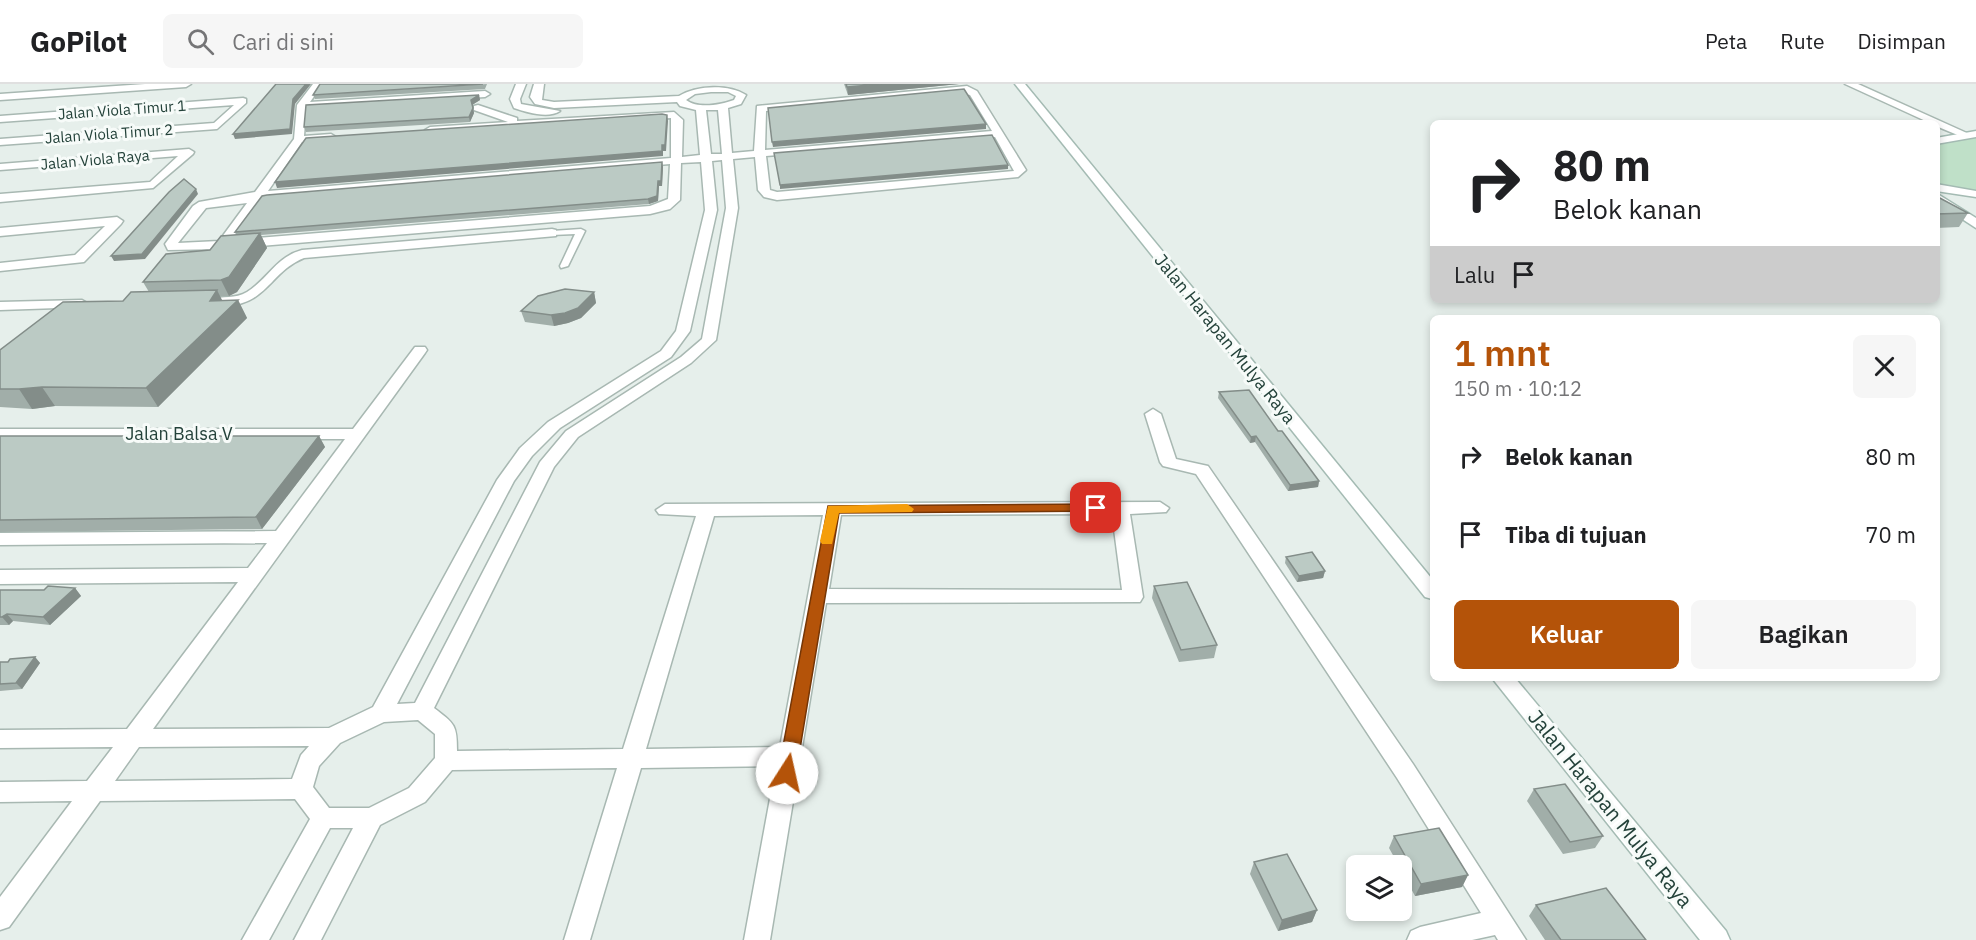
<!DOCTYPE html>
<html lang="id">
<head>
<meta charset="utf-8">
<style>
  :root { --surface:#fff; --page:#f6f6f6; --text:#202124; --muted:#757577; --line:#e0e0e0; --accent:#b45309 }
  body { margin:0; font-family:"IBM Plex Sans",sans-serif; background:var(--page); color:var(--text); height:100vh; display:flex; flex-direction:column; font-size:22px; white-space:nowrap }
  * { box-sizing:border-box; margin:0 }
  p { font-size:20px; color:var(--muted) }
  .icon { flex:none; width:33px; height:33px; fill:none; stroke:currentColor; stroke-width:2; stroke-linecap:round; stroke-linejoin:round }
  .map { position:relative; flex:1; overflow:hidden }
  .sheet { position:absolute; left:1430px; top:231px; width:510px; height:366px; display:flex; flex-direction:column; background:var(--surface); border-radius:9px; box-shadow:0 3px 9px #0003 }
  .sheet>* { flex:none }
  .hud { position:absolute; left:1430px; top:36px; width:510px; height:183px; border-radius:9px; box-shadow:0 3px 9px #0003; background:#fff; color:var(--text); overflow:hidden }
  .fabs { position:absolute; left:1346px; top:771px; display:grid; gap:12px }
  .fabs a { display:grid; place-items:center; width:66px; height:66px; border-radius:9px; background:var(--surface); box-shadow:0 3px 9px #0003; font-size:30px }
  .pin { position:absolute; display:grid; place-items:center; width:51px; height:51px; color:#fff; margin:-26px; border-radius:12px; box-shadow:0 3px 9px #0006 }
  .me { position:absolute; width:66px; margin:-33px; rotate:10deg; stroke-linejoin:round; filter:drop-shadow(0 0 4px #0008) }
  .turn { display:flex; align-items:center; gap:21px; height:126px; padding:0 24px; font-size:27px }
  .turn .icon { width:78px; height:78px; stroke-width:2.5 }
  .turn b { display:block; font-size:42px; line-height:51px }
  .then { display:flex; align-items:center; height:57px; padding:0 24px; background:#0003; gap:12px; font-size:22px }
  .round { display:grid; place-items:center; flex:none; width:63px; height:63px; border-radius:9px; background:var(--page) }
  .overview { display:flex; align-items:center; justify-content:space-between; height:102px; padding:0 24px }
  h1 { font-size:36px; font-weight:600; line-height:45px; color:var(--accent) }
  .primary-button { display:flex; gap:12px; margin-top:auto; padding:12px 24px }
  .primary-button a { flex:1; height:69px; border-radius:9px; background:var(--accent); color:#fff; font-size:24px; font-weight:600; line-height:69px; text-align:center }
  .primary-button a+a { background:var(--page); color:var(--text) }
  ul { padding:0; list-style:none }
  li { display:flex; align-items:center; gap:18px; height:78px; padding:0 24px }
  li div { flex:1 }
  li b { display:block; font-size:22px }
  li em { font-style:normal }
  header { display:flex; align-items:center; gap:36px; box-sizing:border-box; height:84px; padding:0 30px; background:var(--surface); border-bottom:2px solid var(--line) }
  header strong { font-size:28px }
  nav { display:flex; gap:33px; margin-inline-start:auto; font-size:21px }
  .search { width:420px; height:54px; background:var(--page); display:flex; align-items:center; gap:15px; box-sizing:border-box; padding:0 21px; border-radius:9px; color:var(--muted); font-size:22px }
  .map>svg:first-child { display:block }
  .green { fill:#bfe0c8 }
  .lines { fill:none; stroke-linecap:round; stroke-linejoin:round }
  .lane-casing { stroke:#a8b8b2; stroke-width:3 }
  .street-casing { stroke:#a8b8b2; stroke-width:3 }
  .secondary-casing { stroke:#a4bbb3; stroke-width:3 }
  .lane { fill:#fff; fill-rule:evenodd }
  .street { fill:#fff; fill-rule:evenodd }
  .secondary { fill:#fff; fill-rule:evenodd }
  .wall { fill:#a1aea9 }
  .shaded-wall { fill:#838d89 }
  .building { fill:#bbcac4; stroke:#838d89; stroke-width:1.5 }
  .route { fill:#b45309; stroke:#753606; stroke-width:1.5 }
  .slow { fill:#f59e0b }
  .labels { text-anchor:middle; stroke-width:6; stroke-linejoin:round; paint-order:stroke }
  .far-street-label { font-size:15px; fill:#24423a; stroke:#f7fbf9 }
  .street-label { font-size:18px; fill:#24423a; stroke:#f7fbf9 }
  .near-street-label { font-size:21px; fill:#24423a; stroke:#f7fbf9 }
</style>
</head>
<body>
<header>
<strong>GoPilot</strong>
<div class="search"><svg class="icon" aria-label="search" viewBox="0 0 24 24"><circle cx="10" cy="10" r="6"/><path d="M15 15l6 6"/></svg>Cari di sini</div>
<nav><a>Peta</a><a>Rute</a><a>Disimpan</a></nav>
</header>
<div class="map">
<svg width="1976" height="856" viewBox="0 0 1976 856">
  <rect width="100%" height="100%" fill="#e6efeb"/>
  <polygon class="green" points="1976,50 1976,110 1937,103 1937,57"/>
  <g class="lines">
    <defs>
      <polygon id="lane" points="581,145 585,147 568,182 561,184 560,182 575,150 552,151 548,149 552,147"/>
      <g id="street">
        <polygon points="145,0 191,0 186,3 0,16 0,10"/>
        <path d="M313,0H323L310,18L485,7L490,10L485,13L306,24L304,52L331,50L336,53L331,56L302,58L268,107L671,74V34L430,49L425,46L430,43L508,38L474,26V22L478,21L517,34V37L674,28L683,36L682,73L700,71L696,26L680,22L677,18L554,24L535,20L530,13L534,0H544L542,16L554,18L679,12C697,1 729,0 746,11L741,20L728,24L732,69L754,67L757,22L967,2L977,7L1026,86L1018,93L777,116L764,113L758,106L755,73L733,75L738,124L716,256L691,279L578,353L554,383L434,624C455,640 457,641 457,667L623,665L696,432L659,430L656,426L665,420L1160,418L1169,424L1166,428L1130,430L1143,513L1140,518L826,519L770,856H744L776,682L641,684L590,856H564L617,684L452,686L425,718L380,741L321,856H294L353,744H330L269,856H242L310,735L295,715L100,717L9,843L0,846V813L72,717L0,718V698L87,697L113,663L0,664V646L127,645L238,498L0,500V486L248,484L267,459L0,461V449L276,447L345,355H0V345H353L415,263H425L427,266L425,269L153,645L329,644L373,623L497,396L520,364L548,338L661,267L676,247L705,126L701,78L681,79L680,116L670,125L650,130L223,165L168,166L165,160L193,122L199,118L255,108L294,55L297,21ZM711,8H728L736,12L734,16C720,21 698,25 686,16L695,10ZM955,8L970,11L992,47L765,66L766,27ZM706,26H718L722,70H711ZM995,53L1014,87L777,108L770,106L766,72ZM722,76L726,124L702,255L681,273L566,347L540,378L415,619L397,620L514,397L532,372L560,344L671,273L690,247L717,126L712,77ZM670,80L668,115L650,122L233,156L263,114ZM247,119L219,157L178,159L206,124ZM1112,430L1122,506L829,505L841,431ZM823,431L780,663L646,665L714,432ZM418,636L435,650V674L409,704L369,724H329L313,703L319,682L340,659L384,638ZM309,662L301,671L292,695L115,697L139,663Z"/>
        <path d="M516,0H526L520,15L521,20L560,27C548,35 526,28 514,24L510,15Z"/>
        <polygon points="1845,0 1858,0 1969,50 1960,52 1936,42 1936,39 1930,39"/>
        <polygon points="243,14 246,15 246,19 217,45 0,61 0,55 214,39 234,21 0,38 0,32"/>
        <polygon points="189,65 194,68 193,70 153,104 0,118 0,110 150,98 178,72 0,86 0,80"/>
        <polygon points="117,133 123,137 121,140 84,178 0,187 0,179 75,171 105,142 0,152 0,144"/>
        <path d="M552,145L556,146V152L304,174C271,187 267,220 226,222C218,222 213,223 208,218L210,215C223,212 235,215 247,208C268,195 276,173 302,166Z"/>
        <polygon points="82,216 89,220 87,223 0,226 0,218"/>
        <polygon points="1153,325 1161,330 1176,375 1208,382 1413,680 1526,856 1498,856 1495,851 1472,856 1407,856 1411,847 1420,843 1481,829 1397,694 1196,390 1163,382 1160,378 1145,330"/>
      </g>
      <g id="secondary">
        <polygon points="1015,0 1025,0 1432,495 1432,515 1425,513"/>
        <polygon points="1976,47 1976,53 1936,60 1936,54"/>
        <polygon points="1936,100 1976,107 1976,113 1936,107"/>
        <polygon points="1936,109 1976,134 1976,144 1936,118"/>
        <polygon points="1492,594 1515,594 1726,847 1730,856 1700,856"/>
      </g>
    </defs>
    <use href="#lane" class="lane-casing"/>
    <use href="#street" class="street-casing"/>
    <use href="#secondary" class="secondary-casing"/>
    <use href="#lane" class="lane"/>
    <use href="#street" class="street"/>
    <use href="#secondary" class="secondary"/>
  </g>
  <g class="wall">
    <polygon points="487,0 485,5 315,15 313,11"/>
    <polygon points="844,0 959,0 848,11"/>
    <polygon points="479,11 480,16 472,21 474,29 470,38 306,48 304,43"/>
    <polygon points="662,78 663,83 662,102 659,102 658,117 649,120 261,151 267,164 237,208 229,212 220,212 222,217 238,216 247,234 158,323 55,322 32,325 0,323 0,266 149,208 143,198 210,166 236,151 235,148"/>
    <polygon points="1936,112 1968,129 1959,143 1936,144"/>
    <polygon points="594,208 596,219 581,234 568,239 554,242 525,238 521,227"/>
    <polygon points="1219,308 1278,347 1319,397 1318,403 1288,407 1255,358 1250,359 1218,314"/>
    <polygon points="0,352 319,352 325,363 262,445 0,448"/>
    <polygon points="1286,473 1325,487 1323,494 1297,498 1285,479"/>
    <polygon points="1154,502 1217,561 1214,574 1179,578 1152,514"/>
    <polygon points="75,504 81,512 50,541 13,537 9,541 0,541 0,506 44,506"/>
    <polygon points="35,573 40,579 22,605 0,607 0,578 8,578"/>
    <polygon points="1534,705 1603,752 1595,764 1563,770 1527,717"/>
    <polygon points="1394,752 1468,791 1462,803 1415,812 1401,786 1401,782 1399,782 1389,764"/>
    <polygon points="1254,778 1317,826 1312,838 1278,847 1250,790"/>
    <polygon points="1536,821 1646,856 1545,856 1529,832"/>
  </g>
  <g class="shaded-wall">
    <polygon points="306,0 311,0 295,20 292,50 235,55 233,50 293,15"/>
    <polygon points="881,0 959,0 848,11 847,3"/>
    <polygon points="479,11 480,16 472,21 471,16"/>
    <polygon points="473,24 474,29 470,38 469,33"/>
    <polygon points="667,31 668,37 666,67 663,67 663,72 277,104 275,98"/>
    <polygon points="986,40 986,45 773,63 772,58"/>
    <polygon points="662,78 663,83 662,102 659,102 658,117 649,120 648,115 658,97"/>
    <polygon points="1008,81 1008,85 780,105 780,101"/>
    <polygon points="196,105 198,110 145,175 114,177 111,172"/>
    <polygon points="260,149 267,164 237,208 229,212 221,196"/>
    <polygon points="217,206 226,224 238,216 247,234 158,323 146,304"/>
    <polygon points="594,208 596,219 581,234 568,239 554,242 551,231"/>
    <polygon points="42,303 55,322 32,325 19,305"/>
    <polygon points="319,352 325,363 262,445 256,433"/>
    <polygon points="1256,352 1255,358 1250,359 1251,353"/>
    <polygon points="1319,397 1318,403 1288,407 1290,401"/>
    <polygon points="1325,487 1323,494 1297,498 1299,492"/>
    <polygon points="75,504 81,512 50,541 43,533"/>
    <polygon points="7,530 13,537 9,541 2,533"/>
    <polygon points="35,573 40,579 22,605 16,599"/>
    <polygon points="1468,791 1462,803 1415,812 1421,800"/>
    <polygon points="1317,826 1312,838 1278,847 1282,836"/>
  </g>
  <g class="building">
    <polygon points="276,0 306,0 293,15 290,45 233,50"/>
    <polygon points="320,0 483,0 313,11"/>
    <polygon points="846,0 881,0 847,3"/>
    <polygon points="964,5 986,40 772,58 768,24"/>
    <polygon points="479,11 471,16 473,24 469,33 304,43 306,21"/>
    <polygon points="662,30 667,31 665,61 662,61 662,67 275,98 306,54"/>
    <polygon points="992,51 1008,81 780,101 774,69"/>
    <polygon points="662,78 661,97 658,97 657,112 648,115 235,148 262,112 267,111"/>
    <polygon points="184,95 196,105 142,170 111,172 169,108"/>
    <polygon points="1936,112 1968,129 1936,130"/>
    <polygon points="260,149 229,193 221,196 143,198 166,170 210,166 221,152"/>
    <polygon points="565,205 594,208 578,224 565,229 551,231 521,227 538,212"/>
    <polygon points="217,206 210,217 238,216 146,304 42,303 19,305 0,305 0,266 63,218 123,217 131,208"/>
    <polygon points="1249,306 1278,347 1282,347 1319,397 1290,401 1256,352 1251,353 1219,308"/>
    <polygon points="0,352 319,352 256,433 0,436"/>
    <polygon points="1312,468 1325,487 1299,492 1286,473"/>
    <polygon points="1187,498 1217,561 1181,566 1154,502"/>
    <polygon points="48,502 75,504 43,533 7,530 2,533 0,533 0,506 44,506"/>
    <polygon points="35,573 16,599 0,600 0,578 8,578 10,575"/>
    <polygon points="1565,700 1603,752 1570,758 1534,705"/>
    <polygon points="1439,744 1468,791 1421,800 1394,752"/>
    <polygon points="1287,770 1317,826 1282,836 1254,778"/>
    <polygon points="1606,804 1646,856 1561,856 1536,821"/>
  </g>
  <polygon class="route" points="1096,420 1101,421 1101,427 839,429 796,689 793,694 787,697 781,694 778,689 828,422"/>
  <polygon class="slow" points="907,420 914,425 912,428 839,429 832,460 822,460 820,457 828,422"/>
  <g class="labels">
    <g class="far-street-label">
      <text transform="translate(122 26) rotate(-4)" y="5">Jalan Viola Timur 1</text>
      <text transform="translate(109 50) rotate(-4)" y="5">Jalan Viola Timur 2</text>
      <text transform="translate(95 76) rotate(-5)" y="5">Jalan Viola Raya</text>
    </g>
    <g class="street-label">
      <text transform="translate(1225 255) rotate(51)" y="6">Jalan Harapan Mulya Raya</text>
      <text x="179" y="356">Jalan Balsa V</text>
    </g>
    <g class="near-street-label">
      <text transform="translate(1610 725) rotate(51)" y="7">Jalan Harapan Mulya Raya</text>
    </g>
  </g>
</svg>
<div class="fabs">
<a><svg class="icon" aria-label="layers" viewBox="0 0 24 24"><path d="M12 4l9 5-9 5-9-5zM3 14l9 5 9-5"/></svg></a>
</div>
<div class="pin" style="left:1096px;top:424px;background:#d93025"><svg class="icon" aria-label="arrive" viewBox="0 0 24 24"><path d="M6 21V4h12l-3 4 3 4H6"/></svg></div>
<svg class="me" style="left:787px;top:689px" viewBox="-20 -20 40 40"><circle r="19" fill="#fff"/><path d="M0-13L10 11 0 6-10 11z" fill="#b45309"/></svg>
<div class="hud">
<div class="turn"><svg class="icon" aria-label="right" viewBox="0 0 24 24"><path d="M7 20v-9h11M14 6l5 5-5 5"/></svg><div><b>80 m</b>Belok kanan</div></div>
<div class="then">Lalu<svg class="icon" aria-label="arrive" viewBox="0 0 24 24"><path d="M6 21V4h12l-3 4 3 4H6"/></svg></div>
</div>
<section class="sheet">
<div class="overview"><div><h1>1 mnt</h1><p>150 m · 10:12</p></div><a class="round"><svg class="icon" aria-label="close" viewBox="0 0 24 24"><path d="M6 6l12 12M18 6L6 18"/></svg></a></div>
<ul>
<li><svg class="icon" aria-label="right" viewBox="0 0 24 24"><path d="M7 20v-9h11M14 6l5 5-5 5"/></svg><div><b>Belok kanan</b></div><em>80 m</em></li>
<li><svg class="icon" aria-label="arrive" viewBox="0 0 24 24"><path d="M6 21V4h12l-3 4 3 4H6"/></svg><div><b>Tiba di tujuan</b></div><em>70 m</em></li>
</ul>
<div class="primary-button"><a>Keluar</a><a>Bagikan</a></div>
</section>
</div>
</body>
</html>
